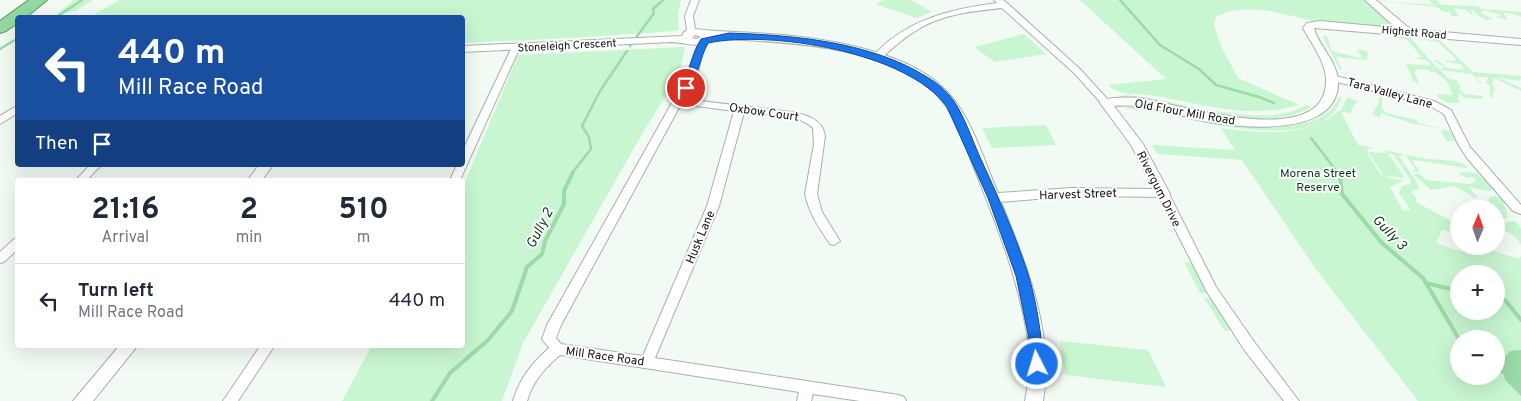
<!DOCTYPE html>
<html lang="en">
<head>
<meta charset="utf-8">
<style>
  :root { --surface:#fff; --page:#f6f6f7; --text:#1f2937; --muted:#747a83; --line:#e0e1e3 }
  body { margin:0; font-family:Overpass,sans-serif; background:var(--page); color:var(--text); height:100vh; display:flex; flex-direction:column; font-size:19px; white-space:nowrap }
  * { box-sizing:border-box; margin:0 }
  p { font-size:16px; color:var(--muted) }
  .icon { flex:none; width:28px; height:28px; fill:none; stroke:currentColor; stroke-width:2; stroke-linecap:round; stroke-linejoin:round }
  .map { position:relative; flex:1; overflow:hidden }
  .sheet { position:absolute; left:15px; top:178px; width:450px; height:170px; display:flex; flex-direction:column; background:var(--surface); border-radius:5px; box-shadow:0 5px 20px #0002 }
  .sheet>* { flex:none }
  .guide { position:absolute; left:15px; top:15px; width:450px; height:152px; border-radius:5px; box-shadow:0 5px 20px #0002; background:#1a4fa0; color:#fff; overflow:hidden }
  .needle { width:32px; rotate:2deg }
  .buttons { position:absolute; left:1450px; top:200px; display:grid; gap:10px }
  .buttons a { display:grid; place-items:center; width:55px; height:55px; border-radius:50%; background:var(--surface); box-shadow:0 5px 20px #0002; font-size:25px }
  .pin { position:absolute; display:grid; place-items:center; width:42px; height:42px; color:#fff; margin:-21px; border:2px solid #fff; border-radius:50%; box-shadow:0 1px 5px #0007 }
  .me { position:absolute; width:55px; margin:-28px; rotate:355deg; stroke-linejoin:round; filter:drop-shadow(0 0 4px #0008) }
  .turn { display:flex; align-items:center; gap:18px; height:105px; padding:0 20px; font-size:22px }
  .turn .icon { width:65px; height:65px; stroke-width:2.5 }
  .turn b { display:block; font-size:35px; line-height:42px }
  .then { display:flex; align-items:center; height:48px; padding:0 20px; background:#0003; gap:10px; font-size:19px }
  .eta { display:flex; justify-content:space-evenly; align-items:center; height:85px; text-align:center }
  .eta b { font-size:30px; font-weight:700; line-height:35px }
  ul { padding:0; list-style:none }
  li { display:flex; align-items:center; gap:15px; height:75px; padding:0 20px; border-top:1px solid var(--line) }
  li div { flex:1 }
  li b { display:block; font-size:19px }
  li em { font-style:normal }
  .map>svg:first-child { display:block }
  .green { fill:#c8f6d0; fill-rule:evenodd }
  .water { fill:#9adba7 }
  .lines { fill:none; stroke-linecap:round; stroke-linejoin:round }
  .stream-far1 { stroke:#9adba7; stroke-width:2.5 }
  .stream { stroke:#9adba7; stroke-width:4 }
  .minor-casing { stroke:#a9b1aa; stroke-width:2 }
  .tertiary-casing { stroke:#a9b1aa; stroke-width:2 }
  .motorway-casing { stroke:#65946f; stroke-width:2 }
  .minor { fill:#fff; fill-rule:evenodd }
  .tertiary { fill:#fff; fill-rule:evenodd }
  .motorway { fill:#92daa1; fill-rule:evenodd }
  .route { fill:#1a73e8; stroke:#114b97 }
  .labels { text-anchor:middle; stroke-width:4; stroke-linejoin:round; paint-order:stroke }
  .far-street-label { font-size:11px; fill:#111311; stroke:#fff }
  .street-label { font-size:12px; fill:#111311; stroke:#fff }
  .park-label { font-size:12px; fill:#083a19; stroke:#fff }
  .water-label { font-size:14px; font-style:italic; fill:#0c3d1c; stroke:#fff }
</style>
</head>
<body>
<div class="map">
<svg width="1521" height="401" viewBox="0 0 1521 401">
  <rect width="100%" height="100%" fill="#f2fbf3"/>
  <g class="green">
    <polygon points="74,0 93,0 75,11 56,15"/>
    <polygon points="119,0 681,0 678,14 679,28 676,31 569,38 463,43 462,18 90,17"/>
    <polygon points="884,0 911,0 932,12 917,18 876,4"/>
    <path d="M1080,0H1365L1389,23L1384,27C1361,25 1337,25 1314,21C1282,15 1247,0 1216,17L1214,26L1222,48L1238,78L1299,105C1247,120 1204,104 1155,96C1139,93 1120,97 1108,85L1166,79Z"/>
    <polygon points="1429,0 1436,0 1442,5 1477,6 1483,9 1521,12 1521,17 1514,14 1503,13 1508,20 1496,17 1501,15 1484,10 1480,13 1493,19 1486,20 1477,15 1473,10 1470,10 1473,14 1471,15 1466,10 1454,8 1459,16 1451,16 1450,12 1444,12 1436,7 1383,1 1434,5"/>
    <polygon points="1024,34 1046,54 995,62 974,47"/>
    <polygon points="1322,35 1327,36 1332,51 1360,58 1362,57 1358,51 1359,49 1368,52 1367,60 1336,57 1342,70 1340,70"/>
    <path d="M1390,36L1411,38L1437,68L1443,69L1444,67L1433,60H1438L1447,68L1465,70L1460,64L1442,61H1455L1456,59L1438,42L1419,39L1440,40L1473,72L1521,76L1520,81L1497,77L1521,88V91L1494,78L1492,84L1495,89L1492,94L1494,96L1490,98V85L1486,83L1488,77H1476L1482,83H1480L1472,74L1440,70L1449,79L1456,80L1461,87L1459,88L1465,94L1483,96L1482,99L1465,98L1459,92V98L1457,99L1461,102C1451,105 1442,103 1436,94L1452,95C1449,77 1434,69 1416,69L1415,74L1420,84L1397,73L1413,80L1406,64L1431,66L1428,61L1415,58L1422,57L1407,40Z"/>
    <polygon points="683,47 685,49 678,77 645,129 523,343 502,401 342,401 372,345 462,345 463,187 518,55"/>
    <path d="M1125,95C1173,98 1264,132 1306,105L1311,107C1272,132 1196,109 1154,100C1141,98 1129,99 1116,98Z"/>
    <path d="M1339,97L1342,98C1339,105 1335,112 1329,117C1295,146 1196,121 1156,112C1146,109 1135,111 1125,108C1146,102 1169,113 1189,117C1226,125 1323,142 1339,97Z"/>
    <path d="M1347,97L1357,101L1350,113L1341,112L1358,145L1375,148L1368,149L1367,152C1380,173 1377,178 1404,180L1390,187L1403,211L1411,210L1399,193L1402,186L1411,184V181L1394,155L1388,153L1405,178L1384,176L1368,152L1387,153L1382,150C1398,152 1412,157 1429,159C1440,160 1456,159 1467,166L1466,168L1414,160H1412L1420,172L1411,171L1415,169L1405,154L1399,156C1404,165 1417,179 1419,188L1411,192L1416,197V202L1449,220L1459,218V235L1454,237L1449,232L1443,229L1436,242C1449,248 1460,254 1474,249L1470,246H1478L1481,250H1491L1519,259L1521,256V401H1418L1315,268L1242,160L1157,154L1152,145L1235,150L1221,128C1258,133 1309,139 1338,111H1341ZM1459,274H1496V311H1459ZM1459,339H1496V376H1459Z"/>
    <polygon points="1379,97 1382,97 1382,109 1386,113 1417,120 1417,123 1450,131 1456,141 1446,141 1441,132 1444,130 1411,123 1381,113 1380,118 1372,114 1379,103"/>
    <polygon points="1046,125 1056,145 992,148 982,128"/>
    <polygon points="1464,172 1477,173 1496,190 1486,191 1469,187 1477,197 1475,198 1455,186 1431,190 1413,174 1420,174 1427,180 1469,184 1475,182 1475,178 1470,177 1467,178 1458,173"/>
    <polygon points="1495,196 1502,198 1507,212 1507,218 1496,219 1496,209 1485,209 1489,207 1489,197"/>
    <path d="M1513,221L1517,222L1521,229V245C1515,234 1509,231 1496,231V224Z"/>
    <polygon points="1184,262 1192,263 1208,293 1200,293"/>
    <polygon points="1204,298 1212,299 1232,330 1225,331"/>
    <polygon points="1060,341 1148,350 1166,387 1065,375"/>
  </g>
  <polygon class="water" points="1521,350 1521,396 1505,380 1501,361 1510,351"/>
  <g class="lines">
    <g class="stream-far1">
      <polyline points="1120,0 1160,45 1199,69 1216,85 1259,97 1274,103"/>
      <polyline points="55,18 82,0"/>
      <polyline points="630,46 654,13 653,9 663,0"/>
      <polyline points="0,49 18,38"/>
      <polyline points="1311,138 1338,173"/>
      <polyline points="572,173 591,149 589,137 582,126 600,91 627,51"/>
    </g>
    <g class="stream">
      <polyline points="1337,172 1340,176 1342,194 1382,243 1423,278 1459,339"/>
      <polyline points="1426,283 1459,291"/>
      <polyline points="1496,298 1505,300 1521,320"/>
      <polyline points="1496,369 1507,373"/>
      <polyline points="432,401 450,373 488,340 512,311 527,267 542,254 545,241 564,204 564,191 573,172"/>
    </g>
    <defs>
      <g id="minor">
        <polygon points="691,0 699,0 693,16 695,29 692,35 689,36 685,33 687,29 685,16"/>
        <path d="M994,0H1003L1007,3L1080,69L1109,101L1111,103L1109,105H1103L1074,73L1002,8C973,11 942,14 917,30C903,38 892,49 880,59L877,60L872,57C905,20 950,9 997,3Z"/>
        <path d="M704,38L708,41L703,51L697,76L684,99L792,112C806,115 823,119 825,136L817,194L822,212L840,241L834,245L830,244C819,228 809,213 805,194L814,144L813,128C797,113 765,115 744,112L719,206L655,358L899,395L904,397L906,401H860L813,394L811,401H797L799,392L560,355C544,369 533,381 527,401H513C520,378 531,364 549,348L542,339L547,325L687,76L695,51L701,39ZM681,104L734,111L707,206L643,356L561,344L556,338L561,325Z"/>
        <polygon points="516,44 520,47 460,180 450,180 457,165 462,165 462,152 512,47"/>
        <polygon points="1332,75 1434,101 1451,110 1470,147 1521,205 1521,214 1513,211 1467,158 1458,144 1444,114 1428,105 1329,80 1329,76"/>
        <polygon points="18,105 18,113 0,124 0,116"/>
        <polygon points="90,165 101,165 87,180 76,180"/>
        <polygon points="1163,190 1169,194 1216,287 1255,343 1299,401 1284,401 1245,351 1207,292 1157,194"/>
        <polygon points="18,238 18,249 4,262 0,263 0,252 14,239"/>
        <polygon points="261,345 275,345 238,401 223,401"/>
      </g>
      <g id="tertiary">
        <path d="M1365,0H1376L1410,29L1521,39V45L1314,28C1318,45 1336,60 1338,79C1342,138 1244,128 1208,122C1189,118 1171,111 1152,108C1140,106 1127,105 1114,106L1143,144L1170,194L1168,197L1071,196L1001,202C1026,264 1055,333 1043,401H1025C1029,381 1030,361 1028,341C1020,284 999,231 978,178C965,146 954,104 924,84C861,42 784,43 712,38L710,41C694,48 688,43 671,42L462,52V46L682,36L684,32L695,29C720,32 745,32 770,34C825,38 913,51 950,95C973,121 984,161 998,193L1071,188L1154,189L1131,145L1100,103L1102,100C1115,97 1130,97 1144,99C1181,105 1327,152 1326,80C1326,62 1311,43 1303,28L1307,23L1320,21L1396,28ZM695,35L701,37L696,39L692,38Z"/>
        <polygon points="259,165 273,165 262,180 248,180"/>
        <polygon points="120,345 138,345 93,401 73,401"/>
      </g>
      <polygon id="motorway" points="29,0 47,0 25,18 18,18 18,23 6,31 0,33 0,21"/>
    </defs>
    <use href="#minor" class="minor-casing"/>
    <use href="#tertiary" class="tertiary-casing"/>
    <use href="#motorway" class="motorway-casing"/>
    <use href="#minor" class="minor"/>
    <use href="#tertiary" class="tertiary"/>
    <use href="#motorway" class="motorway"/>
  </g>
  <path class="route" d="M729,33C793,35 872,42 927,77C939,84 950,94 957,106C966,121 972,139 979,155C997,194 1015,234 1028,274C1037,303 1041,334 1044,364L1042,368L1037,370L1032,368L1030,364L1028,334L1016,276L988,198L947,107C908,52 770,30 708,43C700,58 698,75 689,90H682L681,88C689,72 692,54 701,39Z"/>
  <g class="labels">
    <g class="far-street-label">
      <text transform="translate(1414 32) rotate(5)" y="4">Highett Road</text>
      <text transform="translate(567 45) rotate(-3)" y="4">Stoneleigh Crescent</text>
    </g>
    <g class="street-label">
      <text transform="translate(1390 93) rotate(15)" y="4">Tara Valley Lane</text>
      <text transform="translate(764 112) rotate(8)" y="4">Oxbow Court</text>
      <text transform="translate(1185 112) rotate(10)" y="4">Old Flour Mill Road</text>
      <text transform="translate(1159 189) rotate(63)" y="4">Rivergum Drive</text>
      <text transform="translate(1078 194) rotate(-2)" y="4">Harvest Street</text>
      <text transform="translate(700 237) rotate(-67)" y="4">Husk Lane</text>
      <text transform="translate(605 356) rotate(8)" y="4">Mill Race Road</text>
    </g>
    <g class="park-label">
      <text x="1318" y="177">Morena Street<tspan x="1318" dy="14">Reserve</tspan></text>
    </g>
    <g class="water-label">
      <text transform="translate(539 228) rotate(-63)" y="5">Gully 2</text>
      <text transform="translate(1390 232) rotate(46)" y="5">Gully 3</text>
    </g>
  </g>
</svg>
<div class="buttons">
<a><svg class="needle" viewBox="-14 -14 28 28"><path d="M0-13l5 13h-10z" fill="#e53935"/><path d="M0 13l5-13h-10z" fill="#747a83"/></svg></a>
<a>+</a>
<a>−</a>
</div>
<div class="pin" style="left:686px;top:88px;background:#d93025"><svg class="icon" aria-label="arrive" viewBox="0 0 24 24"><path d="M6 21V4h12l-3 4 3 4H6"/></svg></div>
<svg class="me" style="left:1037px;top:364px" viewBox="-20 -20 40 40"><circle r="17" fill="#1a73e8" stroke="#fff" stroke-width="3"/><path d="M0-11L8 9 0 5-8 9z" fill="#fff"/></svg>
<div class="guide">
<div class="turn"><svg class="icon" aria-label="left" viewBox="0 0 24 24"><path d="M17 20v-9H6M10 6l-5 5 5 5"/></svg><div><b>440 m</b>Mill Race Road</div></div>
<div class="then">Then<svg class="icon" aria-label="arrive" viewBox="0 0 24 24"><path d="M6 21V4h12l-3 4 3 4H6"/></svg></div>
</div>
<section class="sheet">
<div class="eta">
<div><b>21:16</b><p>Arrival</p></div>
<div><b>2</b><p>min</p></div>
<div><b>510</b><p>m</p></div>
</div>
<ul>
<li><svg class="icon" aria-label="left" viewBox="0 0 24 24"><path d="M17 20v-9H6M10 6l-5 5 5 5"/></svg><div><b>Turn left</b><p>Mill Race Road</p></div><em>440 m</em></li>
</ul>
</section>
</div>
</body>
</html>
